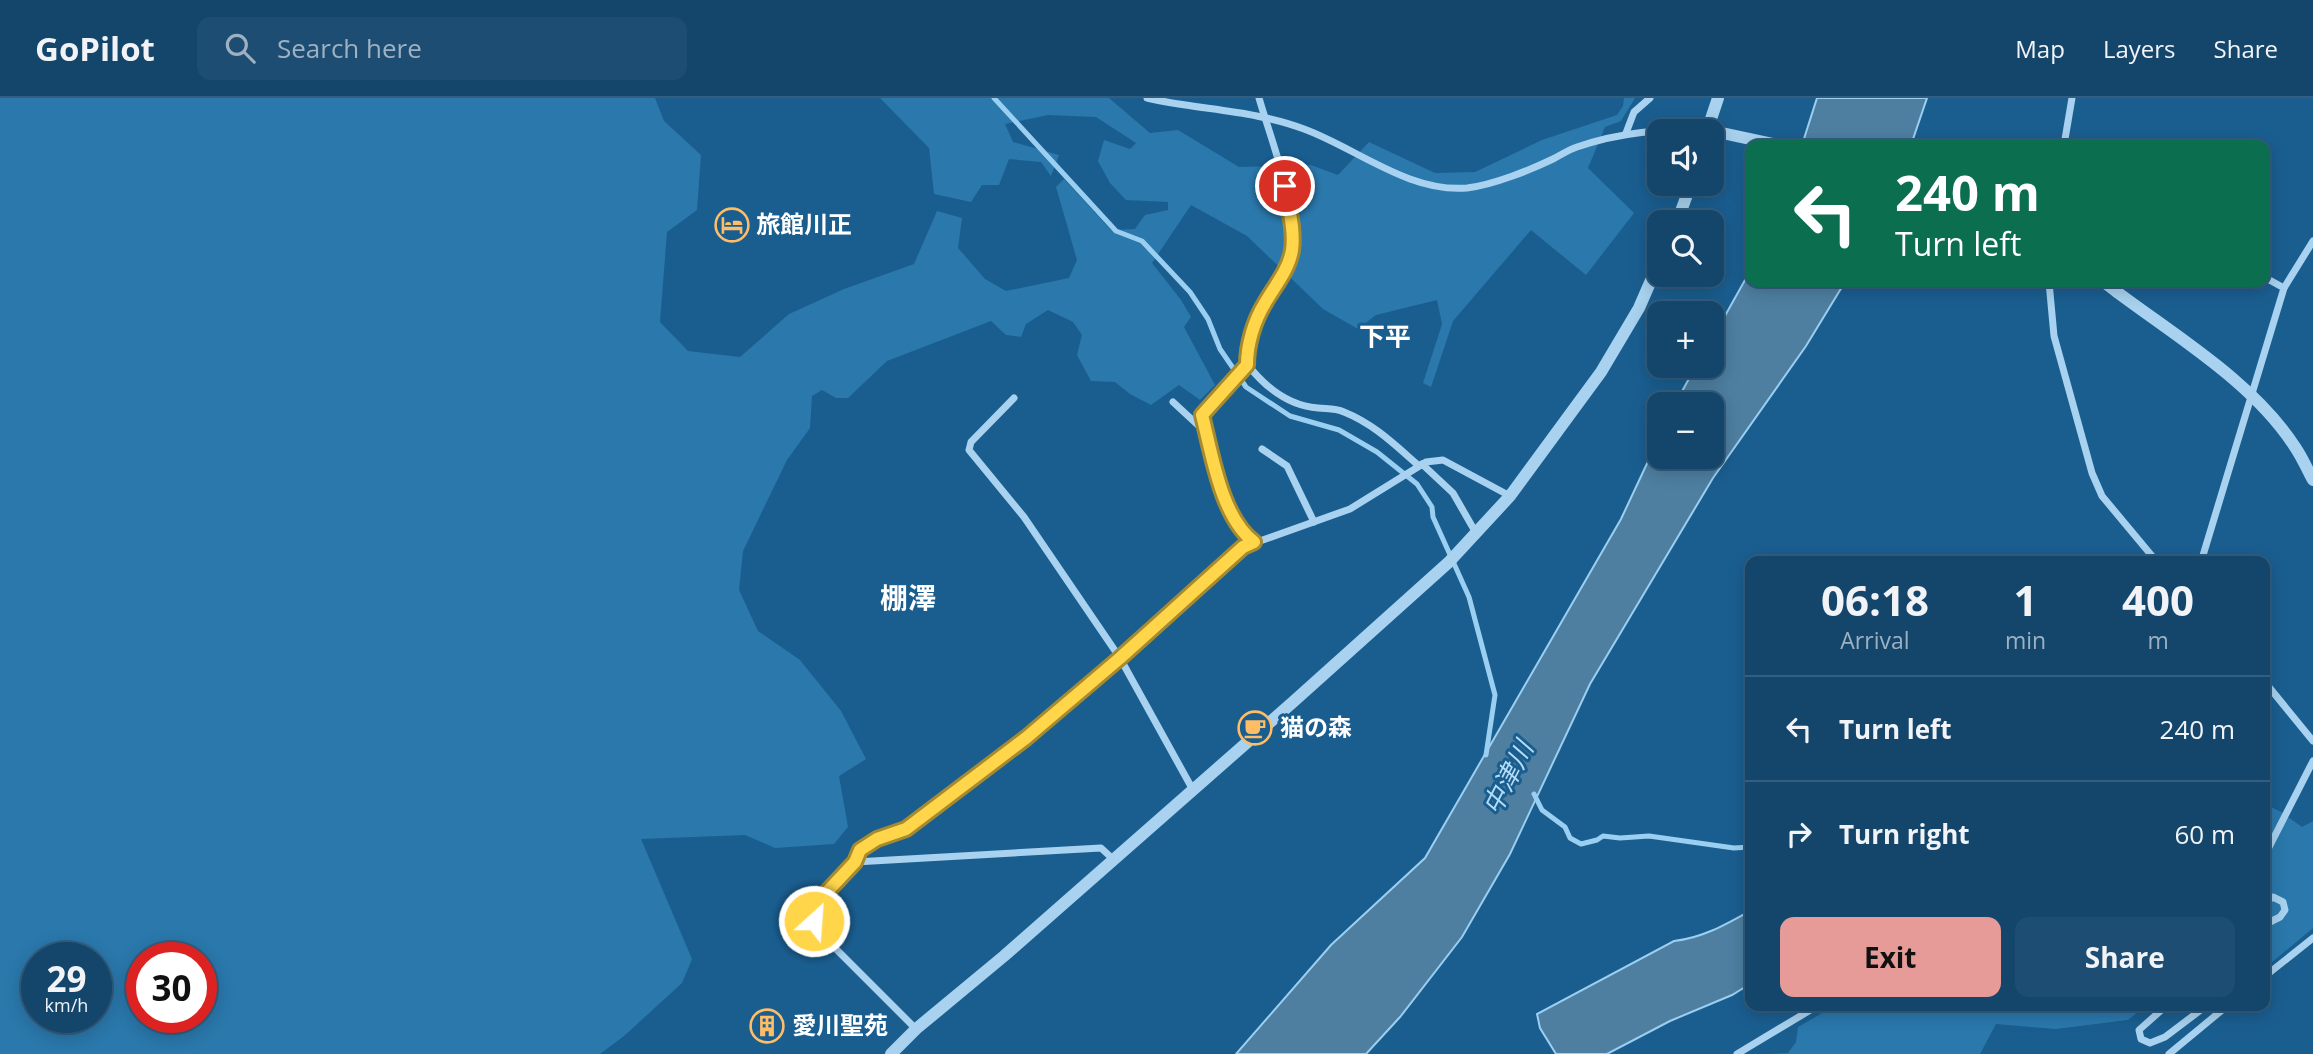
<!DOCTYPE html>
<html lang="en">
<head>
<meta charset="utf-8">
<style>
  :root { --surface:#14466c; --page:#1d4d72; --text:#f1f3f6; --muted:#9db1c2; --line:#335e7f; --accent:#e69b98 }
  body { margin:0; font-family:"Open Sans","Noto Sans JP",sans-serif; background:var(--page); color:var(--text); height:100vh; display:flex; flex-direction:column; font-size:26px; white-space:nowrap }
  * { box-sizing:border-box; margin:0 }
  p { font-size:23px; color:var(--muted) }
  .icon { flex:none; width:38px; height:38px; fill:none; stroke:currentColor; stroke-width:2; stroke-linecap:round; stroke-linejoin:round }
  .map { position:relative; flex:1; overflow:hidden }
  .drawer { position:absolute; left:1745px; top:458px; width:525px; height:455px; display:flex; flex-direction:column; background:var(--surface); border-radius:14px; box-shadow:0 4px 18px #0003,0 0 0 2px var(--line) }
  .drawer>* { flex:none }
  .banner { position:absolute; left:1745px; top:42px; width:525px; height:147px; border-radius:14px; box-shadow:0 4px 18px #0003,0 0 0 2px var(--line); background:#0b6e4f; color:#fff; overflow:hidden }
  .tools { position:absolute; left:1647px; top:21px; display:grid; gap:14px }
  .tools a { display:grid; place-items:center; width:77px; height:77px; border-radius:14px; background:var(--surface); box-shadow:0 4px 18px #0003,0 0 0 2px var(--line); font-size:35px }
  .speed { position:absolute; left:21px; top:844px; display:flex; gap:14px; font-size:35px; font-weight:700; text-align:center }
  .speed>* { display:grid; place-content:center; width:91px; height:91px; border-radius:50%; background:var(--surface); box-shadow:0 4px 18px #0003,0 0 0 2px var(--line); line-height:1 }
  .speed small { font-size:18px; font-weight:400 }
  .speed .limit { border:10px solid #d22; background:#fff; color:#111 }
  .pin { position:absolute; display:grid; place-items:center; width:60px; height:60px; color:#fff; margin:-30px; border:4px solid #fff; border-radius:50%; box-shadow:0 2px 7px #0007 }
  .me { position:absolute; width:77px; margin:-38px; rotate:26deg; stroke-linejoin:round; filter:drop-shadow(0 0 5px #0008) }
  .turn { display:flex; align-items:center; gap:24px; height:147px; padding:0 35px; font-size:32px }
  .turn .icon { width:91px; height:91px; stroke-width:2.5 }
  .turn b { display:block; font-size:49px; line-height:60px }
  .eta { display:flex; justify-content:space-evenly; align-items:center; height:119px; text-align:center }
  .eta b { font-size:42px; font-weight:700; line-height:49px }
  .action { display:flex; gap:14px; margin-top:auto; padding:14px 35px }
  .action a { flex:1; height:80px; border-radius:14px; background:var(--accent); color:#111; font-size:28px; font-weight:700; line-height:80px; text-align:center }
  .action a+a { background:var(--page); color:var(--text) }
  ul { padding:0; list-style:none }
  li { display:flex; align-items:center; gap:21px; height:105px; padding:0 35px; border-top:2px solid var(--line) }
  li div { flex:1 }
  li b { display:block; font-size:26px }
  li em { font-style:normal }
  header { display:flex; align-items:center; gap:42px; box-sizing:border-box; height:98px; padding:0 35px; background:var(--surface); border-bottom:2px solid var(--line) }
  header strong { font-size:33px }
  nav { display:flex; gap:38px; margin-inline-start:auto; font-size:24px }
  .search { width:490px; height:63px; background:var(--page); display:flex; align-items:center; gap:18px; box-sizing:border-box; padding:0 24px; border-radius:14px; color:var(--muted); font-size:26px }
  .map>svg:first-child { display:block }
  .green { fill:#2a78ac; fill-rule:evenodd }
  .water { fill:#4e7fa1; stroke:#9bcff1; stroke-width:2 }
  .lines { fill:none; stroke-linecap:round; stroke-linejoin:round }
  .stream { stroke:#9bcff1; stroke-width:5 }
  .minor { stroke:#a8d2ef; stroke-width:7 }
  .tertiary { stroke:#a8d2ef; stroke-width:12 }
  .tertiary-bridge { stroke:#a8d2ef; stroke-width:12 }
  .route-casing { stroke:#a68a30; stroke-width:18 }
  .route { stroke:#ffd54a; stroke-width:12 }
  .labels { text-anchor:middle; stroke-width:6; stroke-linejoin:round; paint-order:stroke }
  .poi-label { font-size:24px; font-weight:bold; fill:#fff; stroke:#1a5e90; text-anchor:start }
  .neighbourhood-label { font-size:26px; font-weight:bold; fill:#fff; stroke:#1a5e90 }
  .water-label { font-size:26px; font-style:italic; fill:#b4dcf6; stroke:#1a5e90 }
  .quarter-label { font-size:28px; font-weight:bold; fill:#fff; stroke:#1a5e90 }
</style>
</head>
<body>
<header>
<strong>GoPilot</strong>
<div class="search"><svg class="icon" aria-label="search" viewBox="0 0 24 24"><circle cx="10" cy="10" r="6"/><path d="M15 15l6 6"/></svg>Search here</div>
<nav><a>Map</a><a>Layers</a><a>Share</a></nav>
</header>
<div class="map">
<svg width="2313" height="956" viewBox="0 0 2313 956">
  <rect width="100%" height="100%" fill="#1a5e90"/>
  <g class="green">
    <path d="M0,0H655L664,23L701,57L697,112L667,134L660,224L688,253L740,259L789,216L844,191L914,166L937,113L962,120L958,150L985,181L1006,193L1069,180L1077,162L1056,89L1064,81L1111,132L1135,131L1145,117L1168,112V104L1126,102L1110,85L1098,63L1104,42L1130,51L1136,45L1096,19L1048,17L1005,26L1013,44L1059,57L1051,78L1041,64L1009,61L999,87H982L971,104L934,96L929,50L880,0H1109L1150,35L1178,32L1239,69L1311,67L1338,77L1369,44L1435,75L1475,74L1542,42L1617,17L1623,8L1624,0H1635L1621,23L1605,29L1588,70L1634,115L1586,177L1531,132L1453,223L1431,289L1423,285L1442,226L1437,202L1376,217L1358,231L1323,211L1247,138L1191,107L1152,165L1181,202L1191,219L1184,229L1215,287L1200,302L1179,287L1151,307L1130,296L1115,284L1091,283L1077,257L1082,237L1073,224L1048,212L1026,226L1021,239L1006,237L991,223L887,263L848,300H836L822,292L812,298L810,330L787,362L743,453L739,492L758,533L800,562L841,613L866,661L839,678L848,729L834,746L775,750L745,737L641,741L692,861L682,885L624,938L600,956H0ZM37,859H96V919H37ZM142,859H201V919H142Z"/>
    <polygon points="2265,706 2281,714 2302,729 2313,723 2313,830 2265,870"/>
    <polygon points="1834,908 2145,908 2128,922 2056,931 1996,926 1980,956 1768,956 1788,955 1796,944 1798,929"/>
  </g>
  <g class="water">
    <polygon points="1817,0 1927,0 1911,47 1802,47"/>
    <polygon points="1750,173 1750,184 1845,184 1806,248 1713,380 1590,586 1510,756 1462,839 1400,919 1366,956 1236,956 1331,847 1425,760 1621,421 1659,340 1659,359 1712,359 1712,306 1675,306 1696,268 1712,268 1712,241"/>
    <path d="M1750,813V886L1732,897L1670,923L1607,956H1556L1540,930L1537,916L1674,843C1702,840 1725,827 1750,813Z"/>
  </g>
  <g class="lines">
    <g class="stream">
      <polyline points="994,0 1116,133 1142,143 1190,194 1208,221 1220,251 1246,289 1290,318 1339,332 1377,354 1417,386 1432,409 1433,419 1469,499 1495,597 1486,657"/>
      <polyline points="1534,696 1542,712 1565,729 1570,740 1581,746 1597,742 1603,738 1620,740 1649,738 1734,750 1750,749"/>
    </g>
    <g class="minor">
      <path d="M1147,0C1199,12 1254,12 1304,31C1356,50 1409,95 1467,90C1493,87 1530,72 1553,61C1561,57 1568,52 1577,49C1621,34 1661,31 1708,32"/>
      <polyline points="1626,35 1634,14 1650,0"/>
      <polyline points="2064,47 2072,0"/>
      <polyline points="2264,179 2284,190 2313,143"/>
      <polyline points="2049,184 2054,238 2092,375 2102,398 2157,464"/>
      <path d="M1247,266C1247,246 1254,223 1265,205C1274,189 1289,172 1292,152C1298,109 1271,42 1259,0"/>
      <polyline points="1014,300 971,344 969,352 1024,419 1120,560 1243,449 1350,411 1426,364 1443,362 1510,398"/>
      <path d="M1173,304L1200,329H1205C1216,367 1221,419 1254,444"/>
      <path d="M1205,329L1202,317L1247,266C1265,289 1289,308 1318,310C1328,311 1335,310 1344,314C1374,326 1395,347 1418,367"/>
      <polyline points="1262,351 1287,368 1314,424"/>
      <polyline points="1422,366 1453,395 1476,435"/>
      <polyline points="2201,464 2284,190"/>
      <polyline points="2264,583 2313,643"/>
      <polyline points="2264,759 2313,663"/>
      <polyline points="855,764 1101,750 1114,762"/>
      <polyline points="2264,805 2273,799 2283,804 2285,812 2280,819 2264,827"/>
      <polyline points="2264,879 2313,840"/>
      <polyline points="2166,908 2139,932 2141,941 2150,945 2165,939 2206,908"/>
      <polyline points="916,931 821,836 814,823 826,795 855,764 860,752 877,741 906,731 1026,640 1120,560 1193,692"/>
      <polyline points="1737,956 1817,908"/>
      <polyline points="2169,956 2227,908"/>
    </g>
    <g class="tertiary">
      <polyline points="1708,32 1778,47"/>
      <polyline points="1707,33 1718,0"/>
      <polyline points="1677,124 1691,86"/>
      <polyline points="2104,184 2117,194"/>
      <polyline points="891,956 916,931 1004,858 1293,604 1449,464 1510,398 1601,274 1639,210 1659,164"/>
    </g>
    <path class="tertiary-bridge" d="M2117,194C2177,239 2254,285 2295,349C2302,359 2307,371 2313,382"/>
  </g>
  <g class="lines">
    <defs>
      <path id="route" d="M814,823L826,795L855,764L860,752L877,741L906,731L1026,640L1120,560L1243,449L1254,444C1221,419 1212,356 1202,317L1247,267C1247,246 1254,223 1265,205C1274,189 1289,172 1292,152C1295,132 1288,108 1285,88"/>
    </defs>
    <use href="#route" class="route-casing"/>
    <use href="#route" class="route"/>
  </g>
  <defs>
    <symbol id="hotel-ring" viewBox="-11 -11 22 22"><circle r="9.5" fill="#1a5e90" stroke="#ffbd66" stroke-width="1.5"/><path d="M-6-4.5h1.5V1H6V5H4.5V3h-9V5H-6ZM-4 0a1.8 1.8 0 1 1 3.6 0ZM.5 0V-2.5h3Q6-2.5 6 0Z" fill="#ffbd66"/></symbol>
    <symbol id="cafe-ring" viewBox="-11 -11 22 22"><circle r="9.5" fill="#1a5e90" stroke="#ffbd66" stroke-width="1.5"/><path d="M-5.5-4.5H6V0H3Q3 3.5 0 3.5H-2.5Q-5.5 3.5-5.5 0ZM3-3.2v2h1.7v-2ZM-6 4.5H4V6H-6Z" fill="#ffbd66"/></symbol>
    <symbol id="building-ring" viewBox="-11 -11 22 22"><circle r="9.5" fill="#1a5e90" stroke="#ffbd66" stroke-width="1.5"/><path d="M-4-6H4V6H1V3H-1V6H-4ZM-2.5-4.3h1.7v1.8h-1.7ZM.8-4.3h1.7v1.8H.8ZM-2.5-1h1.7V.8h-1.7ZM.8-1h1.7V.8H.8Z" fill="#ffbd66"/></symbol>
  </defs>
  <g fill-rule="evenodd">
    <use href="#hotel-ring" x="713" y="108" width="38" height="38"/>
    <use href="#cafe-ring" x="1236" y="611" width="38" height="38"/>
    <use href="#building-ring" x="748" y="909" width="38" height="38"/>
  </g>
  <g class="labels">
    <g class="poi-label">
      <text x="756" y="135">旅館川正</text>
      <text x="1280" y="638">猫の森</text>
      <text x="792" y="936">愛川聖苑</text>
    </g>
    <g class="neighbourhood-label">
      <text x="1385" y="248">下平</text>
    </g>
    <g class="water-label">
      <text transform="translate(1508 680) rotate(-63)" y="9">中津川</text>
    </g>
    <g class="quarter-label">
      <text x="908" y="510">棚澤</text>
    </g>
  </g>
</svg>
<div class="tools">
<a><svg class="icon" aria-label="sound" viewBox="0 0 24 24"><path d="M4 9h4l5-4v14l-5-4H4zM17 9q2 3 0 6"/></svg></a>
<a><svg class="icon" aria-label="search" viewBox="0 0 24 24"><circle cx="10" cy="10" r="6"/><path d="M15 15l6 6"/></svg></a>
<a>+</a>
<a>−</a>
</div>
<div class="speed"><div>29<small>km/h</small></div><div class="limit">30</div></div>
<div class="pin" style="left:1285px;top:88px;background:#d93025"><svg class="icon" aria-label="arrive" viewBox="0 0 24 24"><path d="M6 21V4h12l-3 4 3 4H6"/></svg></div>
<svg class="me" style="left:814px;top:823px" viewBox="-20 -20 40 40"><circle r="17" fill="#ffd54a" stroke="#fff" stroke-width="3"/><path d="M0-11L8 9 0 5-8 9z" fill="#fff"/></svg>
<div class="banner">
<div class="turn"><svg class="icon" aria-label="left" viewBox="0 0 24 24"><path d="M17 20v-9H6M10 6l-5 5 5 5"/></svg><div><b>240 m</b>Turn left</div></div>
</div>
<section class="drawer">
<div class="eta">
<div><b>06:18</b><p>Arrival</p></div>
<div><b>1</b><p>min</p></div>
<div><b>400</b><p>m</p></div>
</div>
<ul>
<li><svg class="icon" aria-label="left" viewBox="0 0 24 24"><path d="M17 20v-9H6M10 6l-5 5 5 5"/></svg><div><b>Turn left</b></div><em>240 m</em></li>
<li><svg class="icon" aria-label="right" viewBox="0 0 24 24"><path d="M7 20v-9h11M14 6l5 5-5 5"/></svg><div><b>Turn right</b></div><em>60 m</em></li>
</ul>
<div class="action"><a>Exit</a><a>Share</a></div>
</section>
</div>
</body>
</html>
